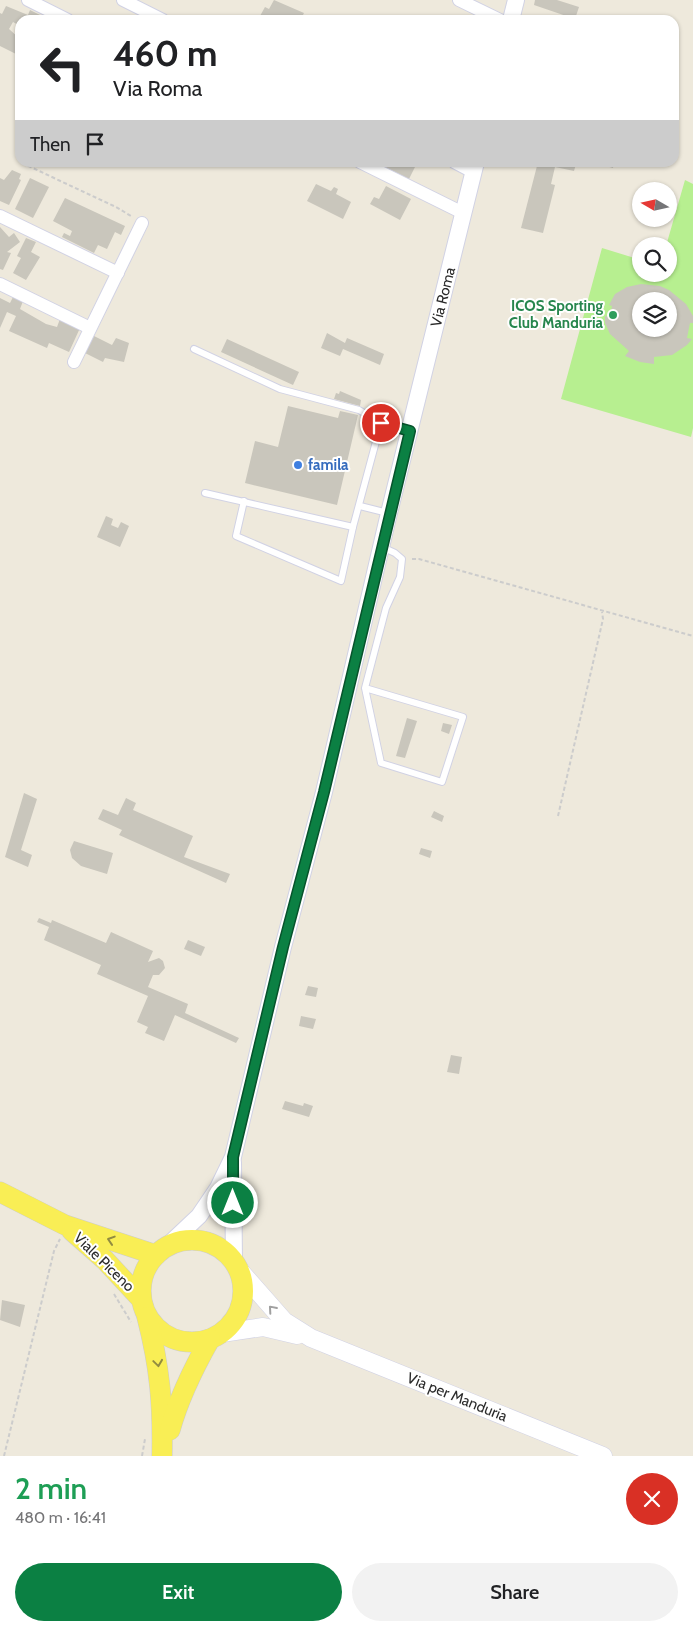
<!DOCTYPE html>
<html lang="en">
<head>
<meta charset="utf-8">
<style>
  :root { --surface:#fff; --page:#f2f2f2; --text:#202124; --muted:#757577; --accent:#0b8043 }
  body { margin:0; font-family:Cabin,sans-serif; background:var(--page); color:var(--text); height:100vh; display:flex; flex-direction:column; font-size:19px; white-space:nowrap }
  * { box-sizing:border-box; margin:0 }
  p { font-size:16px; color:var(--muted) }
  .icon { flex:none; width:28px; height:28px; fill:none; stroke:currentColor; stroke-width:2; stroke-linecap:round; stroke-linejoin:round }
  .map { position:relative; height:1456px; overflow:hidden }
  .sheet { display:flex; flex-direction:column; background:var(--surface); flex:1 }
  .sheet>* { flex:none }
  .guide { position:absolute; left:15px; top:15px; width:664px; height:152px; border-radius:15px; box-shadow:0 1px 4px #0004; background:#fff; color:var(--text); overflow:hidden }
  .needle { width:32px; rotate:279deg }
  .tools { position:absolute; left:632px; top:182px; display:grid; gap:10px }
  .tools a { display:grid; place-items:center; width:45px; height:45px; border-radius:50%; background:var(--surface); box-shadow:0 1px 4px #0004; font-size:25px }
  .pin { position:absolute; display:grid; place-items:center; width:42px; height:42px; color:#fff; margin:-21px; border:2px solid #fff; border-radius:50%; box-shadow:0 1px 5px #0007 }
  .me { position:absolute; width:55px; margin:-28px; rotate:0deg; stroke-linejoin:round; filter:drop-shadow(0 0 4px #0008) }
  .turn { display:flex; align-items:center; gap:18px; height:105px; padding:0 15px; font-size:22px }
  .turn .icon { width:65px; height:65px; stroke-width:2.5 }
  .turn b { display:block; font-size:35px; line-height:42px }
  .then { display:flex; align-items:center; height:48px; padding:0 15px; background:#0003; gap:10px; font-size:19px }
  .round { display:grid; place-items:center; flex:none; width:52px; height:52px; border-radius:26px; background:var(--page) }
  .head { display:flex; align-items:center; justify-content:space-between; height:85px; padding:0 15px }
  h1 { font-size:30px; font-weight:600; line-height:38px; color:#1e9e55 }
  .primary-button { display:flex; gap:10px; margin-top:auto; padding:10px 15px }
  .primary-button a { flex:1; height:58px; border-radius:30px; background:var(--accent); color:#fff; font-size:20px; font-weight:600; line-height:58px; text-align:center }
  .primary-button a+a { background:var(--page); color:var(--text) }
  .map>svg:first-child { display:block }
  .pitch { fill:#b7ef90; fill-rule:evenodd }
  .building { fill:#c9c6bc; fill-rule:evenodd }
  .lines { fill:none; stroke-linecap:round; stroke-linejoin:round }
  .service-casing { stroke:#d1d2e4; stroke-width:8 }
  .minor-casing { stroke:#d1d2e4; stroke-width:14 }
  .tertiary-casing { stroke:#d1d2e4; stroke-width:18 }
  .secondary-casing { stroke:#d1d2e4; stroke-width:19 }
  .primary-casing { stroke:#ccc; stroke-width:21 }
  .path { stroke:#ccc; stroke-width:2; stroke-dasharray:4 2.5; stroke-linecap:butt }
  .service { stroke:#fff; stroke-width:6 }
  .minor { stroke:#fff; stroke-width:12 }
  .tertiary { stroke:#fff; stroke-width:16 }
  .secondary { stroke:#fff; stroke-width:18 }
  .primary { stroke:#f9ee55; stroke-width:20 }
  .oneway { stroke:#928c40 }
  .oneway2 { stroke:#a0a0a0 }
  .route-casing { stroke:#07532c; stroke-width:12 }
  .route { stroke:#0b8043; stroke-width:9 }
  .leisure-dot { fill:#2e9e5b; stroke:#fff; stroke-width:2 }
  .shop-dot { fill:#3f7fe0; stroke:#fff; stroke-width:2 }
  .labels { text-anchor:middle; stroke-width:4; stroke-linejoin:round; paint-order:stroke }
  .street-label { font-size:15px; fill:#2b2b2b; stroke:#fff }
  .leisure-label { font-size:15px; font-weight:bold; fill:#27864d; stroke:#fff; text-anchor:end }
  .shop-label { font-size:15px; font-weight:bold; fill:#366cbe; stroke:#fff; text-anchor:start }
</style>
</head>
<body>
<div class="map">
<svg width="693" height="1456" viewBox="0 0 693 1456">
  <rect width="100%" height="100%" fill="#eee9dc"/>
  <path class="pitch" d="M685,180L693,184V428L691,437L561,399L602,248L641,260V274H669V246H666ZM641,301H669V329H641Z"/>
  <g class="building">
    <polygon points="274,0 304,13 302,17 309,20 268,20 260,16 265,7 269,9"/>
    <polygon points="535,0 557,0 579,7 575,19 534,5"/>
    <polygon points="6,6 28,15 30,10 44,17 42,20 20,20 20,26 13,22 9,29 20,39 20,56 0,46 0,13 2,14"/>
    <polygon points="375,162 415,162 416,165 409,179"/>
    <polygon points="538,162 576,164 574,171 555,167 551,184 555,185 543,233 521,228"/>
    <polygon points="592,162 614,162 613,168"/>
    <polygon points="12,170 21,174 19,179 21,180 9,205 0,201 0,178 4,180"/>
    <polygon points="30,178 49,187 33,218 15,209"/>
    <polygon points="316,184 331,191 334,187 338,189 336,194 351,202 343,219 307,201"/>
    <polygon points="386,186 411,199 400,220 370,204 374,197 379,199"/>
    <polygon points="65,198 125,226 121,235 115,232 107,249 98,245 94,253 62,237 64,233 70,236 72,231 53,221"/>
    <polygon points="0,227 9,237 14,233 20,242 7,252 11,253 3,270 0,269"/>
    <polygon points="26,238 36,242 31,252 40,257 26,280 13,273 21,258 17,256"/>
    <path d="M641,284L660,286L669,290L686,304L693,316V323H690L687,338L692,339L687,345L672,355L654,357V364L640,362L625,356L629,351L610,334L605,323V316L610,317L612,306L609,305L615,294L627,287ZM641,301H669V329H641Z"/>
    <polygon points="13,297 23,301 20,309 46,324 57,327 60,319 80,328 69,352 49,343 47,348 9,331 16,316 7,312 0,328 0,298 10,303"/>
    <polygon points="327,333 345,343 347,338 384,354 380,365 343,349 340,356 321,348"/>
    <polygon points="94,336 112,345 116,338 129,343 124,362 105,358 103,362 85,353"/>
    <polygon points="227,339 299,372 293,385 221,352"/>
    <polygon points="340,391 361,400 360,406 334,399 336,393 339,394"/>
    <polygon points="288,406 338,418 340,411 358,415 337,505 245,483 255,441 278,447"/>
    <polygon points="106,516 113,519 111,525 118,528 121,522 129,526 120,547 97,537"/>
    <polygon points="407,718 417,721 405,758 396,756"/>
    <polygon points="443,723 452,725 449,734 441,731"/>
    <polygon points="24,793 37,799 21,850 32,855 28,867 5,857"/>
    <polygon points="126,798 136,803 133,810 193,836 184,857 230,874 226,883 119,835 122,830 98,819 103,809 118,815"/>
    <polygon points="434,811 444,816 442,822 431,817"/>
    <polygon points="74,841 113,853 107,874 81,866 72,858 70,850"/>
    <polygon points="421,848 432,851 430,858 419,854"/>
    <polygon points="39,918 51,923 52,920 106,943 111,932 153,951 148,962 159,958 163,961 165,968 159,975 153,975 148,987 188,1004 185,1013 239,1038 236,1043 175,1015 164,1041 145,1033 148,1027 137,1022 148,996 97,974 101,965 44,940 49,927 37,922"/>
    <polygon points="188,940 205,947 201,956 184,949"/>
    <polygon points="308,986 318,988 316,997 305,995"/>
    <polygon points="301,1016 316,1019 313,1029 299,1026"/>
    <polygon points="451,1055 462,1057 459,1074 447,1072"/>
    <polygon points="285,1101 303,1106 304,1103 313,1106 309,1117 282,1109"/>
    <polygon points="2,1300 25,1305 20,1327 0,1320"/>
  </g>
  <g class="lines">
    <defs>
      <g id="service">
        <polyline points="194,349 280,389 359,410 381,423 409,430"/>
        <polyline points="205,493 353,527 381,423"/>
        <polyline points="244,501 236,536 341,581 353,527"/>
        <polyline points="360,506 388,513"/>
        <polyline points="365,688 463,717 442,782 381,763 365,688 386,608 400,577 402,559 395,553 382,547"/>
      </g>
      <g id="minor">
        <polyline points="28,0 68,20"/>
        <polyline points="123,0 163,20"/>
        <polyline points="459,0 500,20"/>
        <polyline points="360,162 463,213"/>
        <polyline points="454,162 473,172"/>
        <polyline points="0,216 118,273"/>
        <polyline points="0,284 90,328"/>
        <polyline points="74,362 142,223"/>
      </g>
      <g id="tertiary">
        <polyline points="511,20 516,0"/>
        <polyline points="233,1162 234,1263"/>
        <polyline points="165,1248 199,1216 218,1188 233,1157 283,947 324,792 389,513 476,162"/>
      </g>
      <g id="secondary">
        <polyline points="240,1271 284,1321 311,1338 603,1456"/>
        <polyline points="222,1333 263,1327 297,1335"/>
      </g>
      <g id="primary">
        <polyline points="0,1192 65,1225 156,1255"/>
        <polyline points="72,1231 105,1260 141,1299"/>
        <circle cx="192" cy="1291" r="51"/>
        <path d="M147,1317C160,1368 163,1404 162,1456"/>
        <path d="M170,1430C179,1397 193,1369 210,1339"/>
      </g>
    </defs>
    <use href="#service" class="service-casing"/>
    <use href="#minor" class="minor-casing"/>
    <use href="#tertiary" class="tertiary-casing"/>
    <use href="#secondary" class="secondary-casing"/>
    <use href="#primary" class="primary-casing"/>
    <g class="path">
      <polyline points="22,163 116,207 131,216"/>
      <polyline points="412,559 419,559 693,636"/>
      <polyline points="558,816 603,619 602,612"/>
      <polyline points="114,1294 131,1322"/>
      <polyline points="4,1456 54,1251 60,1239"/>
      <polyline points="142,1456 145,1439"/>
    </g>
    <use href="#service" class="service"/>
    <use href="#minor" class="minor"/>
    <use href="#tertiary" class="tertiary"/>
    <use href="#secondary" class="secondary"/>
    <use href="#primary" class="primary"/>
  </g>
  <defs><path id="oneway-chevron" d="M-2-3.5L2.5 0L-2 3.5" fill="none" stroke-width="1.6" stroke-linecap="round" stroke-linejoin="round" transform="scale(1.25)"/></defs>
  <g class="oneway">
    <use href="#oneway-chevron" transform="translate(111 1240) rotate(-162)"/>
    <use href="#oneway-chevron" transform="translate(158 1363) rotate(82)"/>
  </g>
  <use class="oneway2" href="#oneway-chevron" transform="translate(272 1309) rotate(-131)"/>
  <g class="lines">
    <defs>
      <polyline id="route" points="233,1203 233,1157 283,947 324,792 410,431 381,423"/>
    </defs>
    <use href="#route" class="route-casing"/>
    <use href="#route" class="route"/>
  </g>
  <circle class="leisure-dot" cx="613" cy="315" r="5"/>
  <circle class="shop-dot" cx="298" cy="465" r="5"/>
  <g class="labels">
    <g class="street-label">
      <text transform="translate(443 297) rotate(-76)" y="5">Via Roma</text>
      <text transform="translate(104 1262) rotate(44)" y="5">Viale Piceno</text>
      <text transform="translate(457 1397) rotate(22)" y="5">Via per Manduria</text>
    </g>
    <g class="leisure-label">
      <text x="603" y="311">ICOS Sporting<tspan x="603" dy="17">Club Manduria</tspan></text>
    </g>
    <g class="shop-label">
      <text x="308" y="470">famila</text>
    </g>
  </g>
</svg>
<div class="tools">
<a><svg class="needle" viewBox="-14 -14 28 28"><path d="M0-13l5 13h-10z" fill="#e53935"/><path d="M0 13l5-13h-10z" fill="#757577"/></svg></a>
<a><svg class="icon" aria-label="search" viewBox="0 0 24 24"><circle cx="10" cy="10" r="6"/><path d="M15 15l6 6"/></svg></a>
<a><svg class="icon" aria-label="layers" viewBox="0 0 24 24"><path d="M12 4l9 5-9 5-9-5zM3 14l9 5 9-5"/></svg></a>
</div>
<div class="pin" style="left:381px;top:423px;background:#d93025"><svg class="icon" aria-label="arrive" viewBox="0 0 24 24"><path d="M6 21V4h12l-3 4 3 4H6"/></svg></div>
<svg class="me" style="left:233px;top:1203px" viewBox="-20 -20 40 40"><circle r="17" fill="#0b8043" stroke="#fff" stroke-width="3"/><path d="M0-11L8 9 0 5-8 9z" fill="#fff"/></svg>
<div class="guide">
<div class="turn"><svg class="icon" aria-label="left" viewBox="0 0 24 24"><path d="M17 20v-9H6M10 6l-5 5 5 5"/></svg><div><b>460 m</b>Via Roma</div></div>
<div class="then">Then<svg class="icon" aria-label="arrive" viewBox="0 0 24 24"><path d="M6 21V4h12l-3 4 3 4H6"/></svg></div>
</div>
</div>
<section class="sheet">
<div class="head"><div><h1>2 min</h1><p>480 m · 16:41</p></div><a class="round" style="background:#d93025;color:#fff"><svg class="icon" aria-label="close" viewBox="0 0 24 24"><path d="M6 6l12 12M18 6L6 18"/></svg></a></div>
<div class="primary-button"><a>Exit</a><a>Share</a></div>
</section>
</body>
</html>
